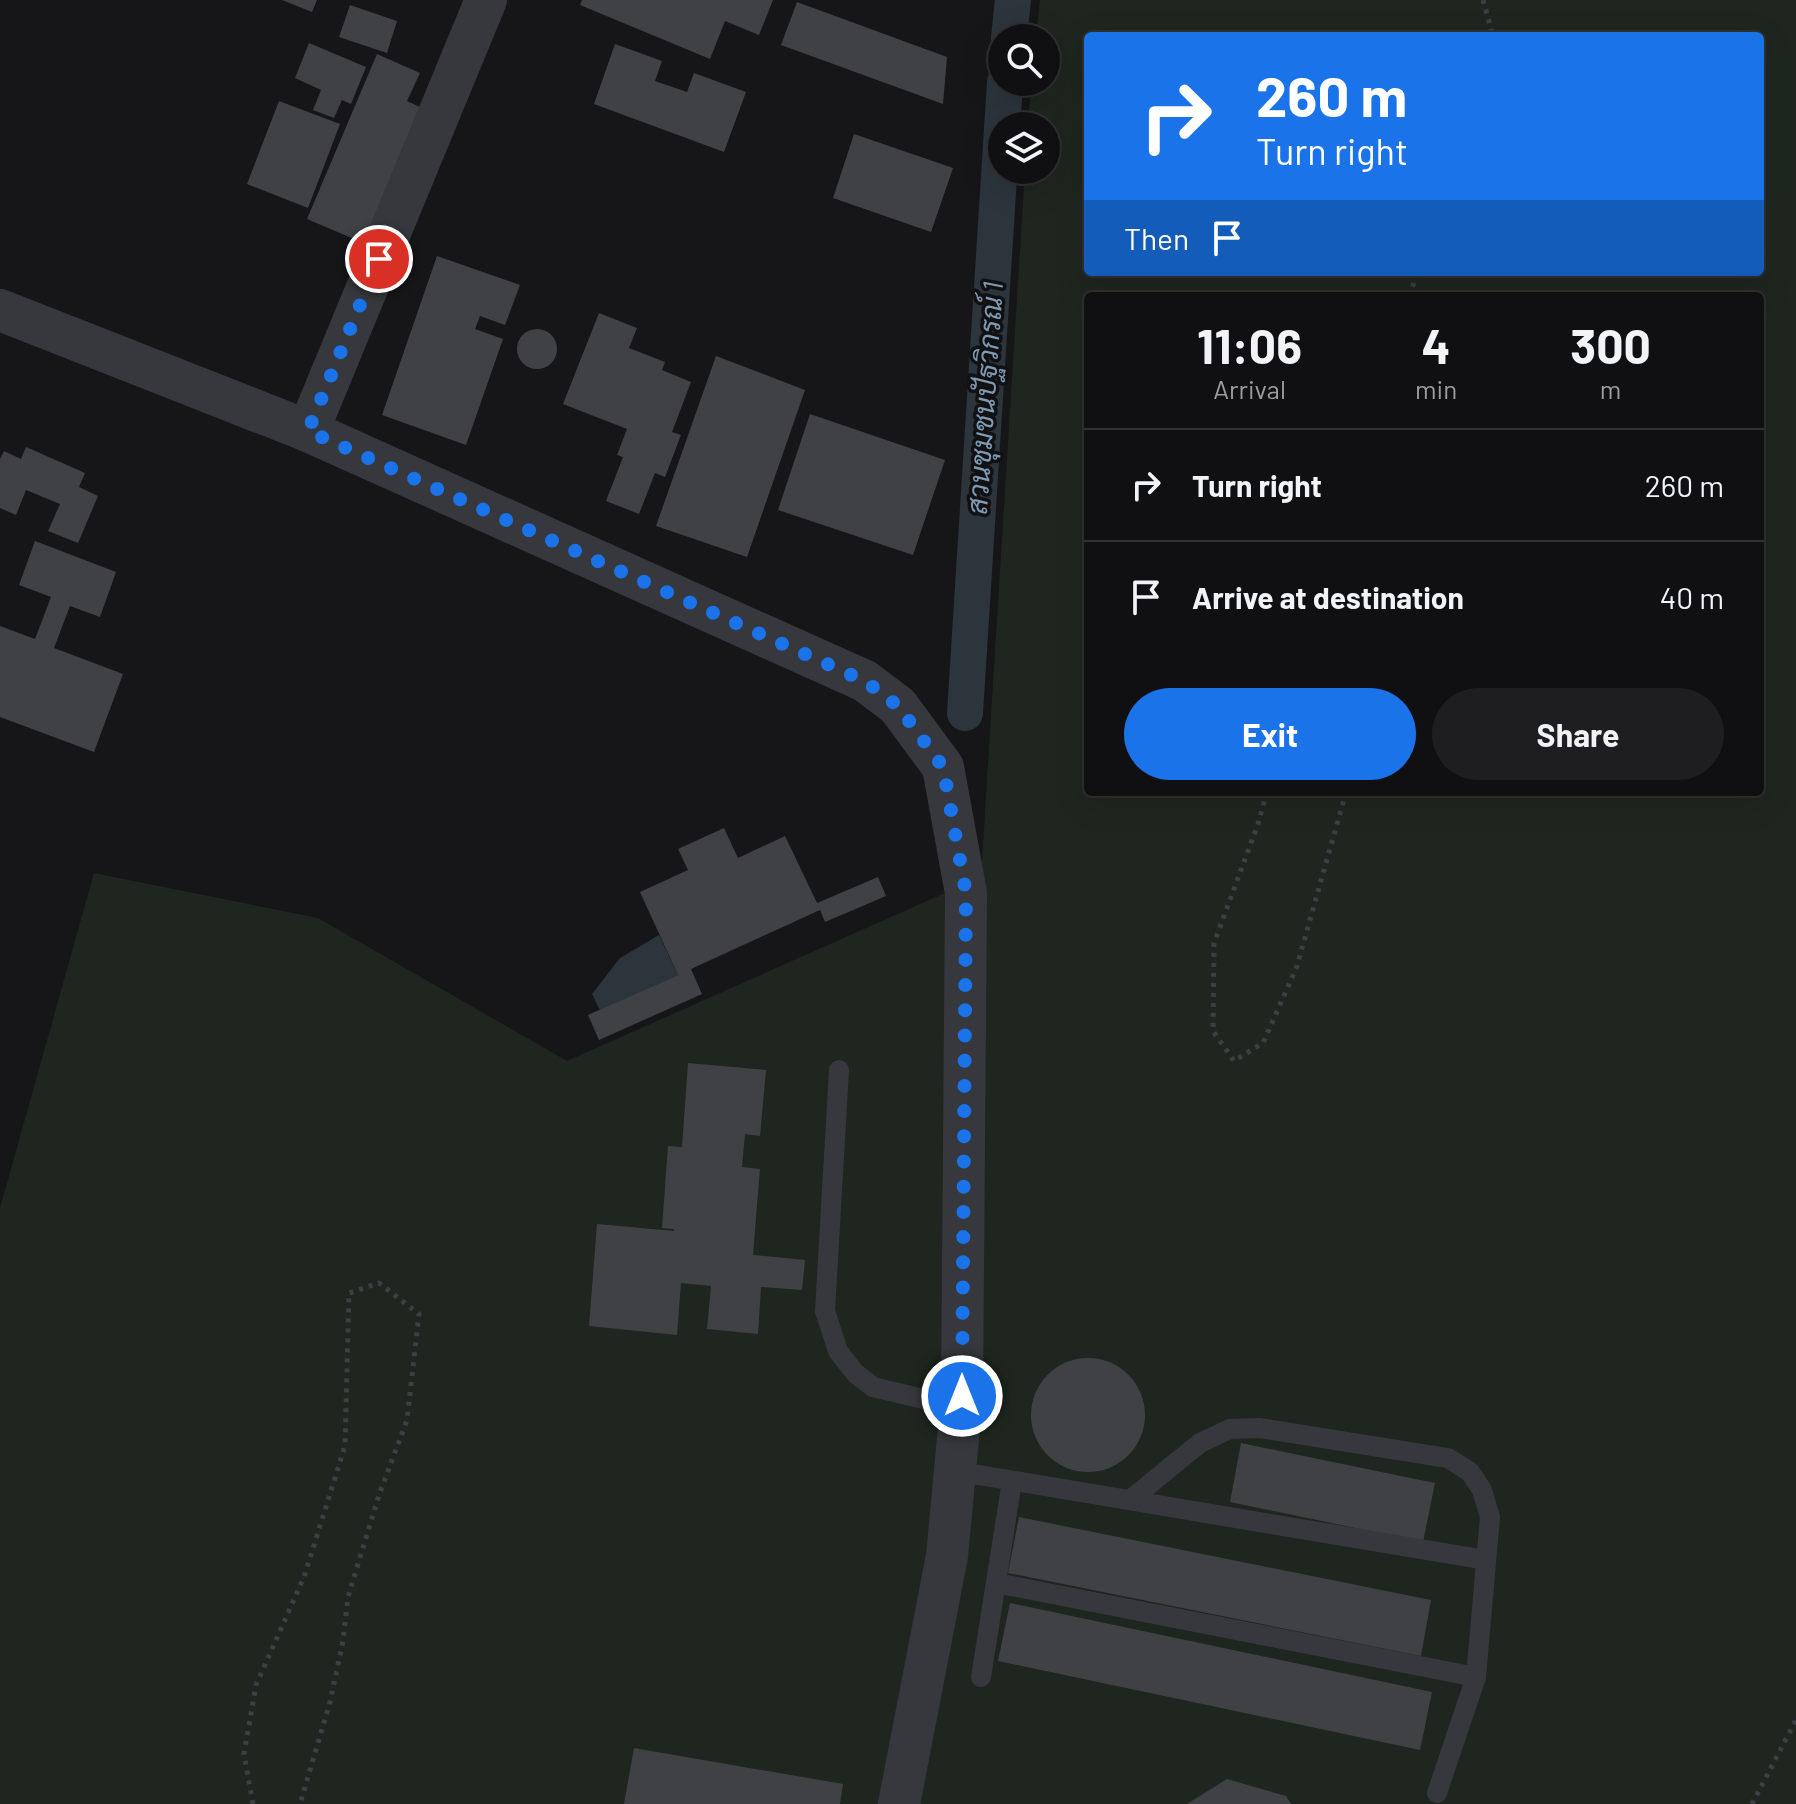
<!DOCTYPE html>
<html lang="en">
<head>
<meta charset="utf-8">
<style>
  :root { --surface:#101012; --page:#1e1e20; --text:#f1f3f6; --muted:#9c9d9f; --line:#303032; --accent:#1a73e8 }
  body { margin:0; font-family:Barlow,Sarabun,sans-serif; background:var(--page); color:var(--text); height:100vh; display:flex; flex-direction:column; font-size:30px; white-space:nowrap }
  * { box-sizing:border-box; margin:0 }
  p { font-size:26px; color:var(--muted) }
  .icon { flex:none; width:44px; height:44px; fill:none; stroke:currentColor; stroke-width:2; stroke-linecap:round; stroke-linejoin:round }
  .map { position:relative; flex:1; overflow:hidden }
  .side { position:absolute; left:1084px; top:292px; width:680px; height:504px; display:flex; flex-direction:column; background:var(--surface); border-radius:8px; box-shadow:0 8px 32px #0002,0 0 0 2px var(--line) }
  .side>* { flex:none }
  .guide { position:absolute; left:1084px; top:32px; width:680px; height:244px; border-radius:8px; box-shadow:0 8px 32px #0002,0 0 0 2px var(--line); background:#1a73e8; color:#fff; overflow:hidden }
  .tools { position:absolute; left:988px; top:24px; display:grid; gap:16px }
  .tools a { display:grid; place-items:center; width:72px; height:72px; border-radius:50%; background:var(--surface); box-shadow:0 8px 32px #0002,0 0 0 2px var(--line); font-size:40px }
  .pin { position:absolute; display:grid; place-items:center; width:68px; height:68px; color:#fff; margin:-34px; border:4px solid #fff; border-radius:50%; box-shadow:0 2px 8px #0007 }
  .me { position:absolute; width:88px; margin:-44px; rotate:0deg; stroke-linejoin:round; filter:drop-shadow(0 0 6px #0008) }
  .turn { display:flex; align-items:center; gap:28px; height:168px; padding:0 40px; font-size:36px }
  .turn .icon { width:104px; height:104px; stroke-width:2.5 }
  .turn b { display:block; font-size:56px; line-height:68px }
  .then { display:flex; align-items:center; height:76px; padding:0 40px; background:#0003; gap:16px; font-size:30px }
  .eta { display:flex; justify-content:space-evenly; align-items:center; height:136px; text-align:center }
  .eta b { font-size:48px; font-weight:700; line-height:56px }
  .cta { display:flex; gap:16px; margin-top:auto; padding:16px 40px }
  .cta a { flex:1; height:92px; border-radius:48px; background:var(--accent); color:#fff; font-size:32px; font-weight:700; line-height:92px; text-align:center }
  .cta a+a { background:var(--page); color:var(--text) }
  ul { padding:0; list-style:none }
  li { display:flex; align-items:center; gap:24px; height:112px; padding:0 40px; border-top:2px solid var(--line) }
  li div { flex:1 }
  li b { display:block; font-size:30px }
  li em { font-style:normal }
  .map>svg:first-child { display:block }
  .green { fill:#1e261f; fill-rule:evenodd }
  .water { fill:#2c353c }
  .lines { fill:none; stroke-linecap:round; stroke-linejoin:round }
  .canal { stroke:#2c353c; stroke-width:36 }
  .building { fill:#404145 }
  .path { stroke:#3d3f44; stroke-width:5; stroke-dasharray:4 6; stroke-linecap:butt }
  .service { stroke:#37383d; stroke-width:20 }
  .minor { stroke:#37383d; stroke-width:42 }
  .route { stroke:#1a73e8; stroke-width:14; stroke-dasharray:0 25.2 }
  .labels { text-anchor:middle; stroke-width:7; stroke-linejoin:round; paint-order:stroke }
  .water-label { font-size:28px; font-style:italic; fill:#7f9bb3; stroke:#111113 }
</style>
</head>
<body>
<div class="map">
<svg width="1796" height="1804" viewBox="0 0 1796 1804">
  <rect width="100%" height="100%" fill="#161618"/>
  <path class="green" d="M1040,0H1796V1804H0V1208L94,873L318,918L567,1061L981,877L1025,170H1046V126H1028L1031,82H1046V38H1036ZM1088,36H1760V272H1088ZM1088,296H1760V792H1088Z"/>
  <polygon class="water" points="659,935 678,975 600,1010 592,994 620,958"/>
  <g class="lines">
    <g class="canal">
      <polyline points="1009,38 1013,0"/>
      <polyline points="965,713 1005,82"/>
    </g>
  </g>
  <g class="building">
    <polygon points="282,0 317,0 312,12"/>
    <polygon points="582,0 773,0 759,35 725,21 710,59 580,5"/>
    <polygon points="797,2 947,57 943,104 781,45"/>
    <polygon points="350,5 397,21 387,53 339,37"/>
    <polygon points="309,43 366,67 351,104 342,100 334,118 313,110 321,90 295,78"/>
    <polygon points="615,44 662,61 655,81 687,92 694,73 746,92 724,152 594,104"/>
    <polygon points="377,54 420,73 407,101 426,110 368,245 307,219"/>
    <polygon points="279,101 340,124 308,208 247,184"/>
    <polygon points="854,134 953,168 931,232 833,198"/>
    <polygon points="437,256 520,285 505,325 480,316 475,329 503,339 466,445 382,415"/>
    <polygon points="599,313 637,328 629,348 665,362 662,370 691,382 672,432 681,435 665,477 655,473 639,514 606,501 623,457 617,455 627,429 563,404"/>
    <circle cx="537" cy="349" r="20"/>
    <polygon points="716,356 805,390 747,557 656,526"/>
    <polygon points="810,414 945,460 913,555 778,510"/>
    <polygon points="26,447 85,473 79,487 98,496 78,543 48,531 60,504 26,490 16,515 0,508 0,459 4,451 21,459"/>
    <polygon points="35,541 116,572 100,617 70,606 54,648 123,674 94,752 0,717 0,626 35,639 51,597 19,585"/>
    <polygon points="724,828 738,858 785,836 817,903 878,877 886,896 825,922 820,910 691,969 702,994 599,1040 588,1015 678,975 640,892 688,870 678,849"/>
    <polygon points="688,1063 766,1070 760,1136 745,1134 742,1167 760,1169 753,1255 805,1260 802,1290 761,1287 758,1334 707,1329 711,1286 681,1283 677,1335 589,1326 597,1224 674,1231 674,1229 662,1228 668,1146 682,1147"/>
    <circle cx="1088" cy="1415" r="57"/>
    <polygon points="1241,1443 1435,1483 1423,1542 1230,1502"/>
    <polygon points="1019,1517 1431,1600 1421,1656 1008,1573"/>
    <polygon points="1010,1603 1432,1692 1420,1750 998,1661"/>
    <polygon points="634,1748 843,1784 840,1804 624,1804"/>
    <polygon points="1227,1779 1286,1796 1291,1804 1187,1804"/>
  </g>
  <g class="lines">
    <g class="path">
      <polyline points="1483,0 1493,36"/>
      <polyline points="1409,296 1418,272"/>
      <polyline points="1267,792 1258,824 1214,943 1213,1031 1234,1061 1263,1043 1297,966 1346,792"/>
      <polyline points="253,1804 244,1754 256,1685 304,1577 345,1446 349,1293 379,1283 419,1314 407,1420 379,1495 348,1597 343,1641 330,1702 300,1804"/>
      <polyline points="1752,1804 1796,1720"/>
    </g>
    <g class="service">
      <polyline points="839,1070 825,1311 838,1351 855,1373 873,1387 961,1408"/>
      <polyline points="955,1471 1486,1560"/>
      <polyline points="1130,1500 1200,1443 1230,1429 1260,1428 1448,1458 1470,1472 1482,1490 1490,1517 1476,1677 1437,1793"/>
      <polyline points="996,1583 1476,1677"/>
      <polyline points="981,1677 1012,1481"/>
    </g>
    <g class="minor">
      <polyline points="0,310 308,431 865,681 898,706 943,767 966,893 962,1396 947,1556 899,1804"/>
      <polyline points="308,431 486,0"/>
    </g>
  </g>
  <g class="lines">
    <polyline class="route" points="379,259 308,431 865,681 898,706 943,767 966,893 962,1396"/>
  </g>
  <g class="labels">
    <g class="water-label">
      <text transform="translate(985 398) rotate(-86)" y="10">สวนชุมชนปัฐวิกรณ์ 1</text>
    </g>
  </g>
</svg>
<div class="tools">
<a><svg class="icon" aria-label="search" viewBox="0 0 24 24"><circle cx="10" cy="10" r="6"/><path d="M15 15l6 6"/></svg></a>
<a><svg class="icon" aria-label="layers" viewBox="0 0 24 24"><path d="M12 4l9 5-9 5-9-5zM3 14l9 5 9-5"/></svg></a>
</div>
<div class="pin" style="left:379px;top:259px;background:#d93025"><svg class="icon" aria-label="arrive" viewBox="0 0 24 24"><path d="M6 21V4h12l-3 4 3 4H6"/></svg></div>
<svg class="me" style="left:962px;top:1396px" viewBox="-20 -20 40 40"><circle r="17" fill="#1a73e8" stroke="#fff" stroke-width="3"/><path d="M0-11L8 9 0 5-8 9z" fill="#fff"/></svg>
<div class="guide">
<div class="turn"><svg class="icon" aria-label="right" viewBox="0 0 24 24"><path d="M7 20v-9h11M14 6l5 5-5 5"/></svg><div><b>260 m</b>Turn right</div></div>
<div class="then">Then<svg class="icon" aria-label="arrive" viewBox="0 0 24 24"><path d="M6 21V4h12l-3 4 3 4H6"/></svg></div>
</div>
<section class="side">
<div class="eta">
<div><b>11:06</b><p>Arrival</p></div>
<div><b>4</b><p>min</p></div>
<div><b>300</b><p>m</p></div>
</div>
<ul>
<li><svg class="icon" aria-label="right" viewBox="0 0 24 24"><path d="M7 20v-9h11M14 6l5 5-5 5"/></svg><div><b>Turn right</b></div><em>260 m</em></li>
<li><svg class="icon" aria-label="arrive" viewBox="0 0 24 24"><path d="M6 21V4h12l-3 4 3 4H6"/></svg><div><b>Arrive at destination</b></div><em>40 m</em></li>
</ul>
<div class="cta"><a>Exit</a><a>Share</a></div>
</section>
</div>
</body>
</html>
